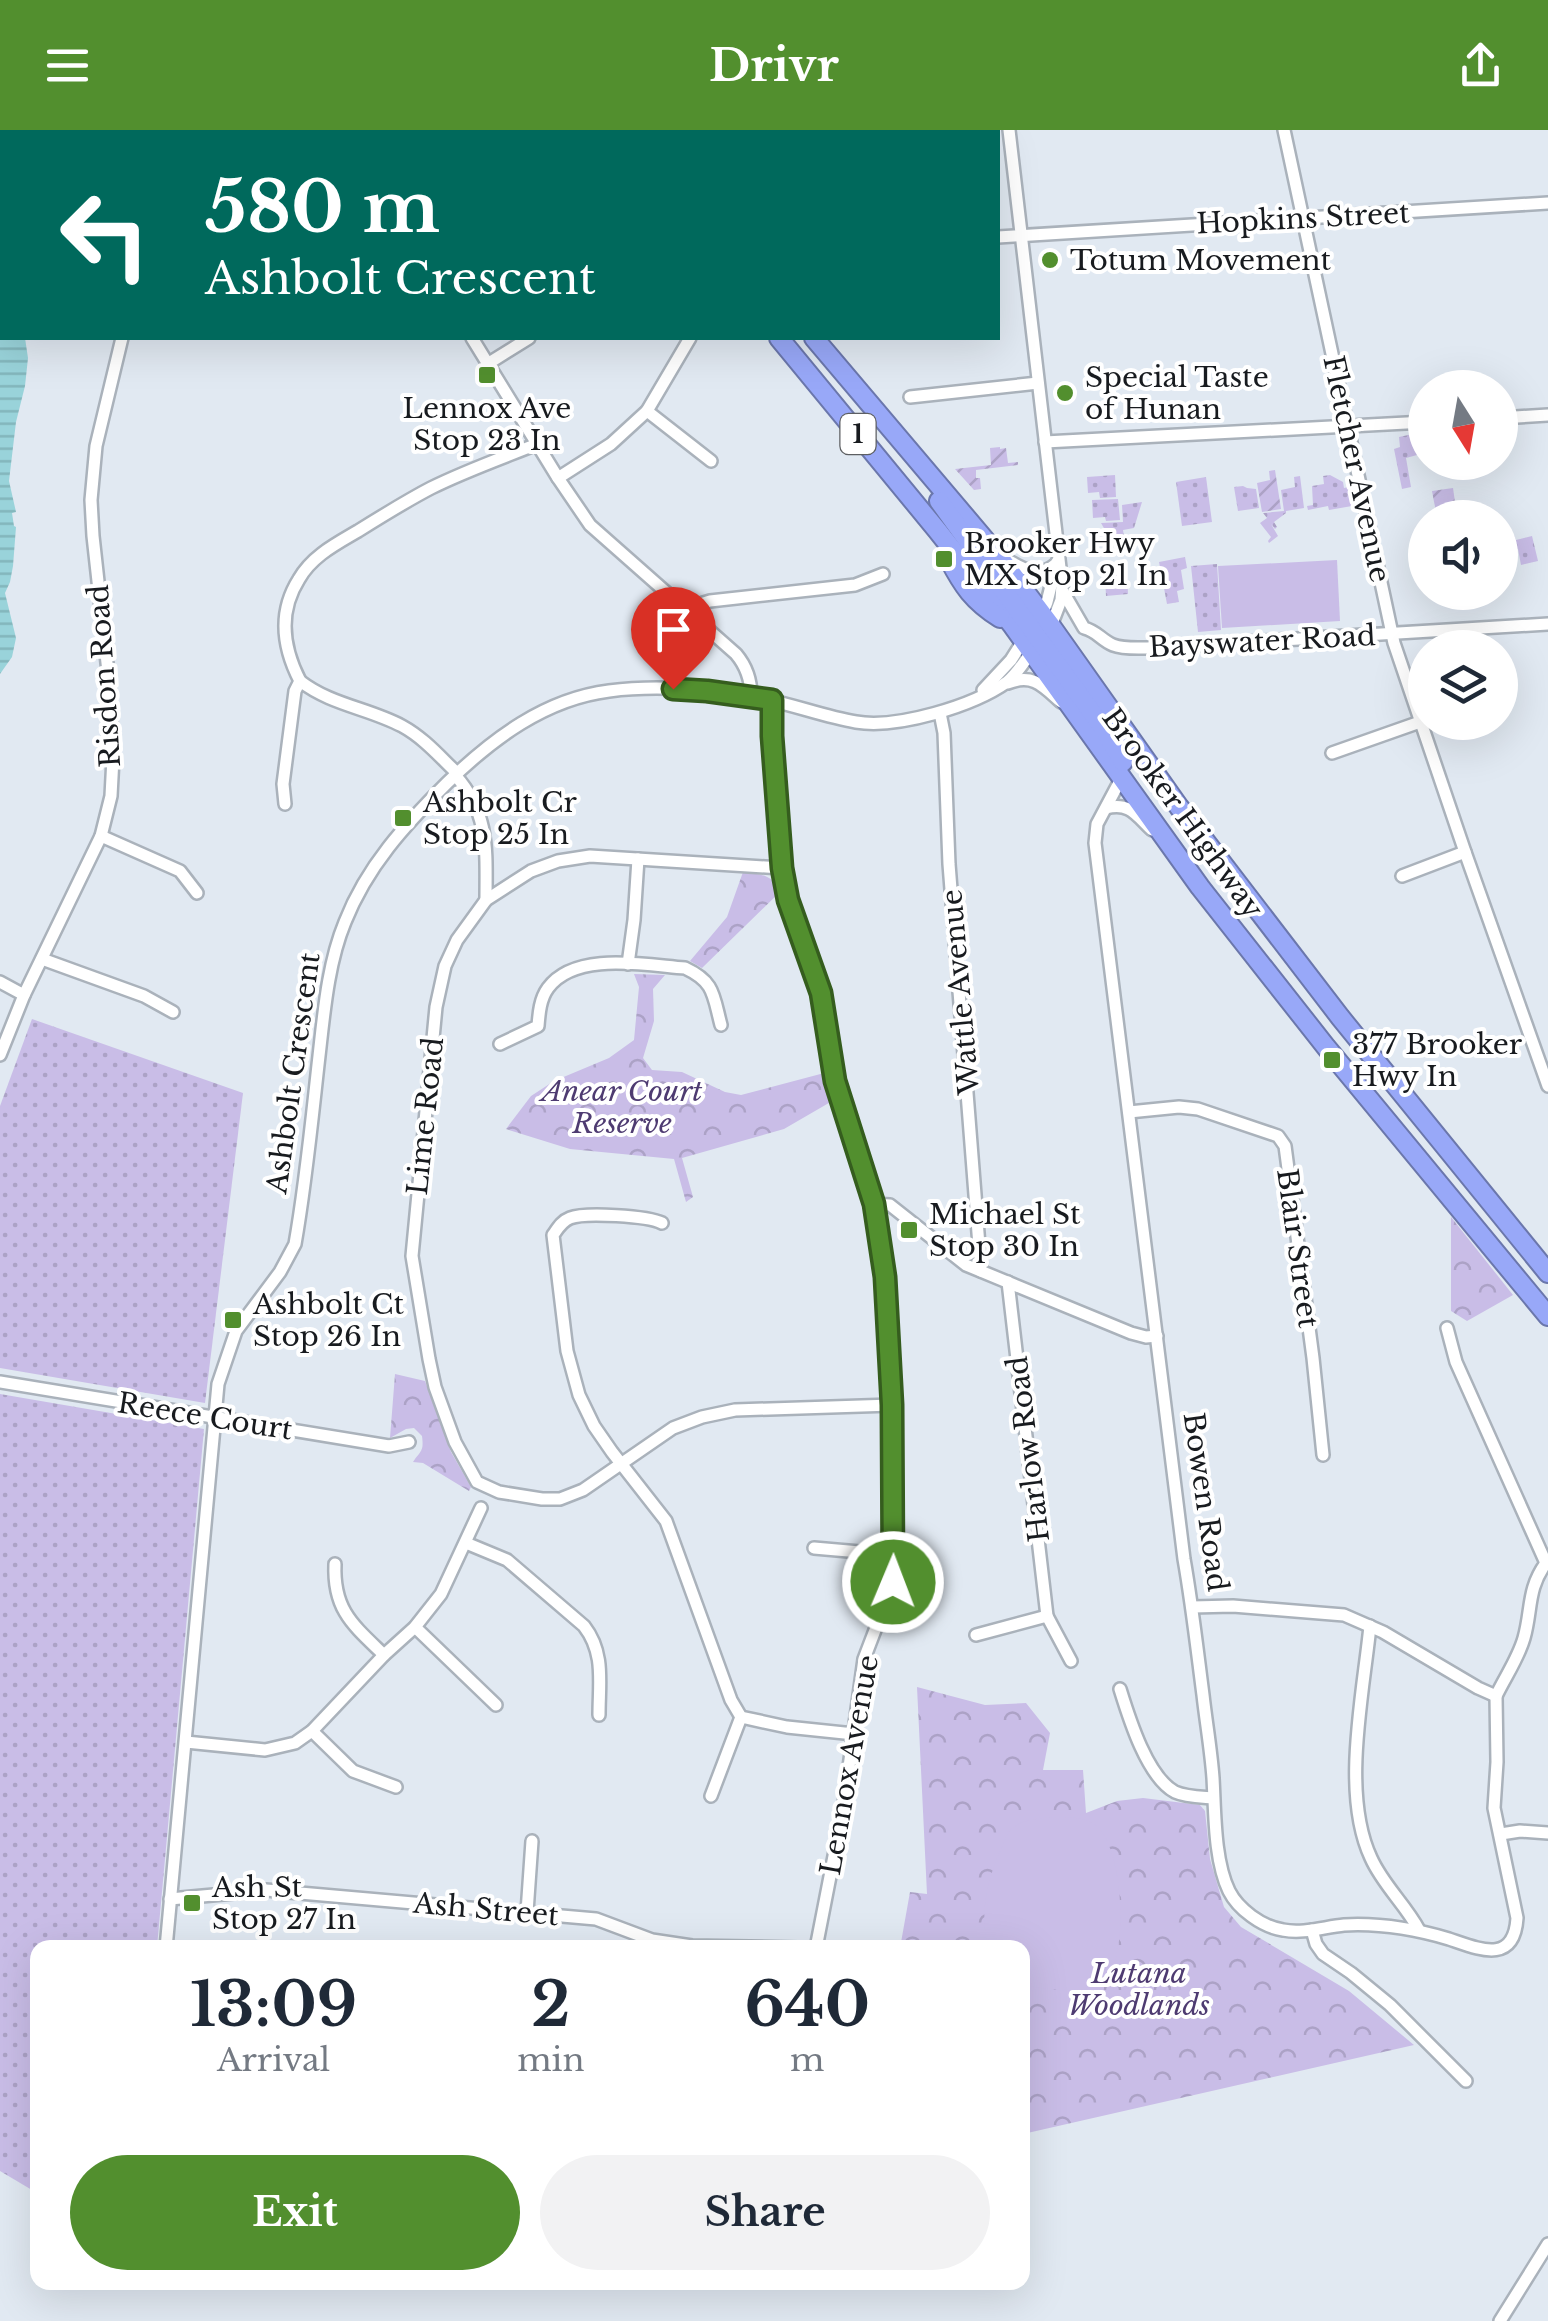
<!DOCTYPE html>
<html lang="en">
<head>
<meta charset="utf-8">
<style>
  :root { --surface:#fff; --page:#f2f2f3; --text:#1f2937; --muted:#747a83; --accent:#528f2e }
  body { margin:0; font-family:"Libre Baskerville",serif; background:var(--page); color:var(--text); height:100vh; display:flex; flex-direction:column; font-size:38px; white-space:nowrap }
  * { box-sizing:border-box; margin:0 }
  p { font-size:32px; color:var(--muted) }
  .icon { flex:none; width:55px; height:55px; fill:none; stroke:currentColor; stroke-width:2; stroke-linecap:round; stroke-linejoin:round }
  .map { position:relative; flex:1; overflow:hidden }
  .side { position:absolute; left:30px; top:1810px; width:1000px; height:350px; display:flex; flex-direction:column; background:var(--surface); border-radius:20px; box-shadow:0 10px 40px #0002 }
  .side>* { flex:none }
  .hud { position:absolute; left:0px; top:0px; width:1000px; height:210px; box-shadow:0 10px 40px #0002; background:#00695c; color:#fff; overflow:hidden }
  .needle { width:65px; rotate:169deg }
  .controls { position:absolute; left:1408px; top:240px; display:grid; gap:20px }
  .controls a { display:grid; place-items:center; width:110px; height:110px; border-radius:50%; background:var(--surface); box-shadow:0 10px 40px #0002; font-size:50px }
  .pin { position:absolute; display:grid; place-items:center; width:85px; height:85px; color:#fff; margin:-102px -42px; border-radius:50% 50% 50% 0; rotate:-45deg; box-shadow:0 0 10px #0007 }
  .pin .icon { rotate:45deg }
  .me { position:absolute; width:110px; margin:-55px; rotate:1deg; stroke-linejoin:round; filter:drop-shadow(0 0 8px #0008) }
  .turn { display:flex; align-items:center; gap:35px; height:210px; padding:0 40px; font-size:45px }
  .turn .icon { width:130px; height:130px; stroke-width:2.5 }
  .turn b { display:block; font-size:70px; line-height:85px }
  .eta { display:flex; justify-content:space-evenly; align-items:center; height:170px; text-align:center }
  .eta b { font-size:60px; font-weight:700; line-height:70px }
  .primary-button { display:flex; gap:20px; margin-top:auto; padding:20px 40px }
  .primary-button a { flex:1; height:115px; border-radius:60px; background:var(--accent); color:#fff; font-size:40px; font-weight:700; line-height:115px; text-align:center }
  .primary-button a+a { background:var(--page); color:var(--text) }
  header { display:flex; justify-content:space-between; align-items:center; height:130px; padding:0 40px; background:var(--accent); color:#fff; font-size:45px; font-weight:700 }
  .map>svg:first-child { display:block }
  .grass { fill:url(#grass-dots) }
  .park { fill:url(#park-crowns) }
  .garden { fill:url(#garden-furrows) }
  .pitch { fill:#c9bde7 }
  .water { fill:url(#water-rules) }
  .lines { fill:none; stroke-linecap:round; stroke-linejoin:round }
  .minor-casing { stroke:#aab2bb; stroke-width:16 }
  .highway-casing { stroke:#6b77ac; stroke-width:22 }
  .minor { stroke:#fff; stroke-width:11 }
  .highway { stroke:#98a8f8; stroke-width:18 }
  .route-casing { stroke:#355d1e; stroke-width:25 }
  .route { stroke:#528f2e; stroke-width:18 }
  .poi-dot { fill:#528f2e; stroke:#fff; stroke-width:4 }
  .labels { text-anchor:middle; stroke-width:8; stroke-linejoin:round; paint-order:stroke }
  .shield { fill:#fff; stroke:#5d5f62; stroke-width:2.5 }
  .shield-label { font-size:25px; font-weight:bold; fill:#181b1f }
  .street-label { font-size:28px; fill:#181b1f; stroke:#fff }
  .poi-label { font-size:28px; fill:#181b1f; stroke:#fff; text-anchor:start }
  .park-label { font-size:28px; font-style:italic; fill:#4e3b71; stroke:#fff }
</style>
</head>
<body>
<header><svg class="icon" aria-label="menu" viewBox="0 0 24 24"><path d="M4 6h16M4 12h16M4 18h16"/></svg>Drivr<svg class="icon" aria-label="share" viewBox="0 0 24 24"><path d="M12 15V3M7 8l5-5 5 5M5 13v7h14v-7"/></svg></header>
<div class="map">
<svg width="1548" height="2191" viewBox="0 0 1548 2191">
  <defs>
    <pattern id="grass-dots" width="8" height="8" patternUnits="userSpaceOnUse" patternTransform="scale(2.5)"><rect width="8" height="8" fill="#c9bde7"/><path d="M2 2h.1M6 6h.1" fill="none" stroke="#aca2c6" stroke-width="1.8" stroke-linecap="round"/></pattern>
    <pattern id="park-crowns" width="20" height="18" patternUnits="userSpaceOnUse" patternTransform="scale(2.5)"><rect width="20" height="18" fill="#c9bde7"/><path d="M2 6a3 3 0 1 1 6 0M12 15a3 3 0 1 1 6 0" fill="none" stroke="#aca2c6"/></pattern>
    <pattern id="garden-furrows" width="10" height="10" patternUnits="userSpaceOnUse" patternTransform="scale(2.5)"><rect width="10" height="10" fill="#c9bde7"/><path d="M-1 1l2-2M0 10L10 0M9 11l2-2" fill="none" stroke="#aca2c6"/></pattern>
    <pattern id="water-rules" width="6" height="5" patternUnits="userSpaceOnUse" patternTransform="scale(2.5)"><rect width="6" height="5" fill="#99d3da"/><path d="M0 2.5h6" fill="none" stroke="#83b5bb"/></pattern>
  </defs>
  <rect width="100%" height="100%" fill="#e1e9f2"/>
  <g class="grass">
    <polygon points="1413,304 1417,325 1406,328 1411,357 1402,359 1394,319 1400,317 1399,307"/>
    <polygon points="1115,345 1116,367 1100,368 1099,362 1088,363 1087,347"/>
    <polygon points="1330,345 1343,352 1344,358 1348,357 1352,376 1329,380 1328,376 1308,380 1307,376 1313,375 1312,356 1324,354 1323,346"/>
    <polygon points="1300,346 1304,378 1286,381 1286,383 1274,392 1277,397 1275,399 1271,394 1278,406 1269,413 1268,411 1271,407 1260,393 1267,388 1263,383 1284,381 1281,360 1295,357 1294,347"/>
    <polygon points="1206,347 1212,392 1182,396 1176,352"/>
    <polygon points="1243,356 1247,358 1256,359 1259,378 1238,381 1234,357"/>
    <polygon points="1118,369 1120,390 1106,391 1105,387 1093,388 1092,370"/>
    <polygon points="1142,372 1134,398 1123,400 1125,413 1114,414 1113,408 1102,407 1105,400 1101,393 1123,392 1122,375"/>
    <polygon points="1514,405 1516,410 1532,406 1538,431 1521,435 1518,419 1511,420 1508,414 1513,443 1505,445 1500,408"/>
    <polygon points="1185,427 1187,438 1181,440 1184,459 1177,461 1179,472 1167,474 1159,432"/>
    <polygon points="1217,434 1221,500 1198,502 1191,436"/>
    <polygon points="1127,445 1128,464 1106,466 1105,446"/>
    <polygon points="32,889 243,963 205,1273 0,1238 0,976"/>
    <polygon points="0,1264 204,1299 157,1817 38,1818 37,2063 0,2041"/>
  </g>
  <g class="park">
    <path d="M743,742C761,745 771,743 780,762L702,838L690,831L727,787Z"/>
    <polygon points="634,844 665,845 653,859 654,891 643,928 652,940 682,942 725,962 741,965 828,942 834,970 784,999 682,1028 693,1067 686,1072 674,1029 570,1019 506,999 531,966 554,951 609,928 634,910 639,857"/>
    <polygon points="1451,1087 1513,1165 1467,1191 1451,1181"/>
    <path d="M395,1244L425,1251L451,1322L471,1357L469,1361L423,1333L413,1332C421,1320 424,1322 422,1306L414,1298L406,1299L390,1308Z"/>
    <polygon points="917,1557 985,1575 1026,1573 1050,1603 1043,1640 1083,1640 1086,1683 1117,1671 1143,1668 1200,1675 1205,1681 1210,1729 1224,1777 1241,1797 1349,1861 1414,1915 1023,2004 1022,1818 900,1818 910,1762 927,1764"/>
  </g>
  <g class="garden">
    <polygon points="1000,317 1000,319 1006,318 1008,333 1018,332 1018,335 976,340 976,348 980,348 981,359 974,360 955,339 991,335 990,318"/>
    <polygon points="1275,340 1281,379 1262,382 1257,353 1270,350 1269,341"/>
    <polygon points="1453,358 1456,379 1436,382 1432,361"/>
  </g>
  <g class="pitch">
    <polygon points="1337,430 1340,491 1222,498 1218,436"/>
    <path d="M1052,1687C1066,1687 1085,1686 1097,1696C1123,1718 1133,1837 1098,1855C1078,1865 1049,1859 1028,1856L1023,1851L1022,1818L989,1817C978,1785 988,1747 1002,1717C1005,1710 1007,1701 1014,1697C1024,1689 1039,1689 1052,1687Z"/>
  </g>
  <polygon class="water" points="0,0 17,0 17,2 2,2 2,208 25,208 28,228 25,256 16,292 9,351 16,382 12,383 14,396 16,397 13,436 10,452 5,463 16,508 12,527 0,544"/>
  <g class="lines">
    <defs>
      <g id="minor">
        <polyline points="131,0 131,2"/>
        <polyline points="386,0 389,2"/>
        <polyline points="1009,0 1062,455 1061,470 1051,496"/>
        <polyline points="1284,0 1394,513 1465,722 1548,956"/>
        <polyline points="344,2 344,0"/>
        <polyline points="998,107 1548,73"/>
        <path d="M472,208L558,348L590,395L736,524C747,537 751,550 751,566"/>
        <polyline points="489,233 529,208"/>
        <polyline points="910,267 1038,253"/>
        <polyline points="647,281 711,331"/>
        <polyline points="1500,288 1548,285"/>
        <polyline points="1045,312 1425,292"/>
        <polyline points="558,348 611,314 647,281 690,208"/>
        <path d="M1004,428C1022,438 1037,450 1056,434"/>
        <path d="M1062,460L1084,498C1097,501 1101,510 1113,515C1123,519 1136,518 1147,518L1548,494"/>
        <polyline points="684,479 710,471 855,455 883,444"/>
        <polyline points="1042,485 1047,472 1057,432"/>
        <path d="M300,551C331,575 368,578 402,596C424,608 440,627 457,643"/>
        <path d="M1008,553C1033,543 1043,556 1061,572"/>
        <polyline points="983,560 1011,530 1023,511"/>
        <polyline points="772,571 772,605 781,738 788,771 821,863 835,951 874,1074 885,1147 892,1275 893,1453 864,1529 843,1680 816,1818"/>
        <polyline points="940,583 944,603 949,734 981,1141"/>
        <polyline points="1332,623 1420,592"/>
        <path d="M455,645C490,684 486,721 486,770"/>
        <path d="M1122,647L1097,694L1095,713L1184,1429C1192,1474 1197,1519 1203,1565C1206,1592 1211,1620 1213,1648C1215,1682 1214,1730 1229,1761C1238,1779 1262,1797 1283,1800C1303,1804 1324,1797 1344,1795C1379,1793 1415,1799 1449,1809C1479,1819 1514,1835 1517,1788L1494,1678L1497,1632L1496,1566"/>
        <path d="M285,674L283,654L295,561L300,551C283,518 278,482 299,449C312,426 336,414 358,401C382,386 406,371 431,358C465,341 502,328 537,314"/>
        <path d="M1106,678C1130,672 1136,685 1152,700"/>
        <polyline points="101,706 180,741 197,763"/>
        <polyline points="781,738 590,726 558,731 531,741 486,770 457,810 445,836 436,877 412,1126 429,1229 435,1257 455,1312 477,1352 499,1362 542,1369 560,1369 583,1360 673,1298 702,1287 735,1280 892,1275"/>
        <polyline points="1402,746 1465,722"/>
        <polyline points="42,829 144,866 173,882"/>
        <polyline points="628,834 634,790 638,729"/>
        <polyline points="0,852 24,865"/>
        <path d="M500,914L538,896C539,883 540,869 548,858C575,821 645,835 685,838C715,852 713,865 721,895"/>
        <polyline points="0,925 24,865 101,706 111,666 113,628 109,551 93,406 91,370 96,316 122,208"/>
        <polyline points="1129,982 1179,977 1198,979 1278,1006 1285,1016 1313,1228 1323,1325"/>
        <polyline points="874,1074 890,1075 966,1135 1131,1203 1146,1207 1157,1206"/>
        <path d="M662,1093C648,1086 585,1082 570,1088C562,1091 558,1098 553,1105L567,1221L579,1265L594,1296L612,1322L666,1391L731,1570L741,1587L787,1597L854,1604"/>
        <polyline points="1008,1152 1047,1486 1071,1531"/>
        <polyline points="1447,1198 1456,1232 1546,1433"/>
        <polyline points="0,1252 389,1316 409,1312"/>
        <path d="M466,1413L507,1430L584,1496C605,1523 599,1552 599,1585"/>
        <polyline points="814,1418 894,1425"/>
        <path d="M335,1434C333,1480 353,1495 384,1525"/>
        <path d="M1192,1477L1233,1476L1344,1485L1383,1502L1478,1558L1496,1566C1505,1547 1518,1529 1524,1508C1532,1480 1527,1459 1546,1433H1548"/>
        <path d="M1370,1496C1363,1566 1341,1664 1371,1728C1383,1755 1405,1774 1419,1800"/>
        <polyline points="415,1497 496,1575"/>
        <polyline points="976,1505 1047,1486"/>
        <path d="M1120,1559C1129,1588 1147,1647 1175,1662C1186,1667 1201,1667 1213,1668"/>
        <polyline points="312,1601 353,1641 396,1657"/>
        <polyline points="186,1612 265,1620 295,1613 312,1601 384,1525 415,1497 441,1464 481,1378"/>
        <polyline points="711,1666 741,1587"/>
        <polyline points="1501,1704 1520,1701 1548,1703"/>
        <polyline points="170,1769 266,1760 596,1789 652,1810 692,1816 798,1818"/>
        <polyline points="527,1782 532,1711"/>
        <polyline points="1312,1800 1316,1814 1323,1824 1351,1843 1390,1875 1466,1951"/>
        <path d="M166,1818L218,1254L236,1201L280,1142L295,1114C306,1052 312,988 319,926C324,882 328,833 345,792C367,736 405,695 447,653C492,609 545,569 609,561C656,555 706,559 753,567C787,572 821,586 856,592C897,599 973,576 1007,552C1017,544 1023,533 1031,523"/>
        <polyline points="1500,2191 1548,2114"/>
      </g>
      <g id="highway">
        <polyline points="586,0 589,2"/>
        <polyline points="625,0 628,2"/>
        <polyline points="779,208 937,400 1013,496 1200,757 1326,917 1548,1186"/>
        <polyline points="814,208 996,423 1051,496 1179,677 1340,887 1548,1143"/>
        <polyline points="939,371 1104,599 1123,632"/>
        <path d="M949,429C963,456 973,471 1000,488"/>
      </g>
    </defs>
    <use href="#minor" class="minor-casing"/>
    <use href="#highway" class="highway-casing"/>
    <use href="#minor" class="minor"/>
    <use href="#highway" class="highway"/>
  </g>
  <g class="lines">
    <defs>
      <polyline id="route" points="673,559 707,561 772,570 772,606 782,738 788,770 821,863 835,951 874,1074 885,1147 892,1275 893,1452"/>
    </defs>
    <use href="#route" class="route-casing"/>
    <use href="#route" class="route"/>
  </g>
  <g class="poi-dot">
    <circle cx="1050" cy="130" r="10"/>
    <rect x="477" y="235" width="20" height="20" rx="5"/>
    <circle cx="1065" cy="263" r="10"/>
    <rect x="934" y="419" width="20" height="20" rx="5"/>
    <rect x="393" y="678" width="20" height="20" rx="5"/>
    <rect x="1322" y="920" width="20" height="20" rx="5"/>
    <rect x="899" y="1090" width="20" height="20" rx="5"/>
    <rect x="223" y="1180" width="20" height="20" rx="5"/>
    <rect x="182" y="1763" width="20" height="20" rx="5"/>
  </g>
  <g class="labels">
    <rect class="shield" x="840.5" y="284" width="35" height="40" rx="8"/>
    <g class="shield-label">
      <text x="858" y="313">1</text>
    </g>
    <g class="street-label">
      <text transform="translate(1303 88) rotate(-3)" y="10">Hopkins Street</text>
      <text transform="translate(1357 339) rotate(78)" y="10">Fletcher Avenue</text>
      <text transform="translate(1262 511) rotate(-3)" y="10">Bayswater Road</text>
      <text transform="translate(104 546) rotate(-94)" y="10">Risdon Road</text>
      <text transform="translate(1183 683) rotate(54)" y="10">Brooker Highway</text>
      <text transform="translate(960 862) rotate(-95)" y="10">Wattle Avenue</text>
      <text transform="translate(293 943) rotate(-82)" y="10">Ashbolt Crescent</text>
      <text transform="translate(425 986) rotate(-84)" y="10">Lime Road</text>
      <text transform="translate(1298 1118) rotate(82)" y="10">Blair Street</text>
      <text transform="translate(205 1286) rotate(9)" y="10">Reece Court</text>
      <text transform="translate(1028 1319) rotate(-97)" y="10">Harlow Road</text>
      <text transform="translate(1206 1372) rotate(82)" y="10">Bowen Road</text>
      <text transform="translate(849 1635) rotate(-80)" y="10">Lennox Avenue</text>
      <text transform="translate(486 1779) rotate(5)" y="10">Ash Street</text>
    </g>
    <g class="poi-label">
      <text x="1070" y="140">Totum Movement</text>
      <text x="1085" y="257">Special Taste<tspan x="1085" dy="32">of Hunan</tspan></text>
      <text x="487" y="288" text-anchor="middle">Lennox Ave<tspan x="487" dy="32">Stop 23 In</tspan></text>
      <text x="964" y="423">Brooker Hwy<tspan x="964" dy="32">MX Stop 21 In</tspan></text>
      <text x="423" y="682">Ashbolt Cr<tspan x="423" dy="32">Stop 25 In</tspan></text>
      <text x="1352" y="924">377 Brooker<tspan x="1352" dy="32">Hwy In</tspan></text>
      <text x="929" y="1094">Michael St<tspan x="929" dy="32">Stop 30 In</tspan></text>
      <text x="253" y="1184">Ashbolt Ct<tspan x="253" dy="32">Stop 26 In</tspan></text>
      <text x="212" y="1767">Ash St<tspan x="212" dy="32">Stop 27 In</tspan></text>
    </g>
    <g class="park-label">
      <text x="622" y="971">Anear Court<tspan x="622" dy="32">Reserve</tspan></text>
      <text x="1139" y="1853">Lutana<tspan x="1139" dy="32">Woodlands</tspan></text>
    </g>
  </g>
</svg>
<div class="controls">
<a><svg class="needle" viewBox="-14 -14 28 28"><path d="M0-13l5 13h-10z" fill="#e53935"/><path d="M0 13l5-13h-10z" fill="#747a83"/></svg></a>
<a><svg class="icon" aria-label="sound" viewBox="0 0 24 24"><path d="M4 9h4l5-4v14l-5-4H4zM17 9q2 3 0 6"/></svg></a>
<a><svg class="icon" aria-label="layers" viewBox="0 0 24 24"><path d="M12 4l9 5-9 5-9-5zM3 14l9 5 9-5"/></svg></a>
</div>
<div class="pin" style="left:673px;top:559px;background:#d93025"><svg class="icon" aria-label="arrive" viewBox="0 0 24 24"><path d="M6 21V4h12l-3 4 3 4H6"/></svg></div>
<svg class="me" style="left:893px;top:1452px" viewBox="-20 -20 40 40"><circle r="17" fill="#528f2e" stroke="#fff" stroke-width="3"/><path d="M0-11L8 9 0 5-8 9z" fill="#fff"/></svg>
<div class="hud">
<div class="turn"><svg class="icon" aria-label="left" viewBox="0 0 24 24"><path d="M17 20v-9H6M10 6l-5 5 5 5"/></svg><div><b>580 m</b>Ashbolt Crescent</div></div>
</div>
<section class="side">
<div class="eta">
<div><b>13:09</b><p>Arrival</p></div>
<div><b>2</b><p>min</p></div>
<div><b>640</b><p>m</p></div>
</div>
<div class="primary-button"><a>Exit</a><a>Share</a></div>
</section>
</div>
</body>
</html>
